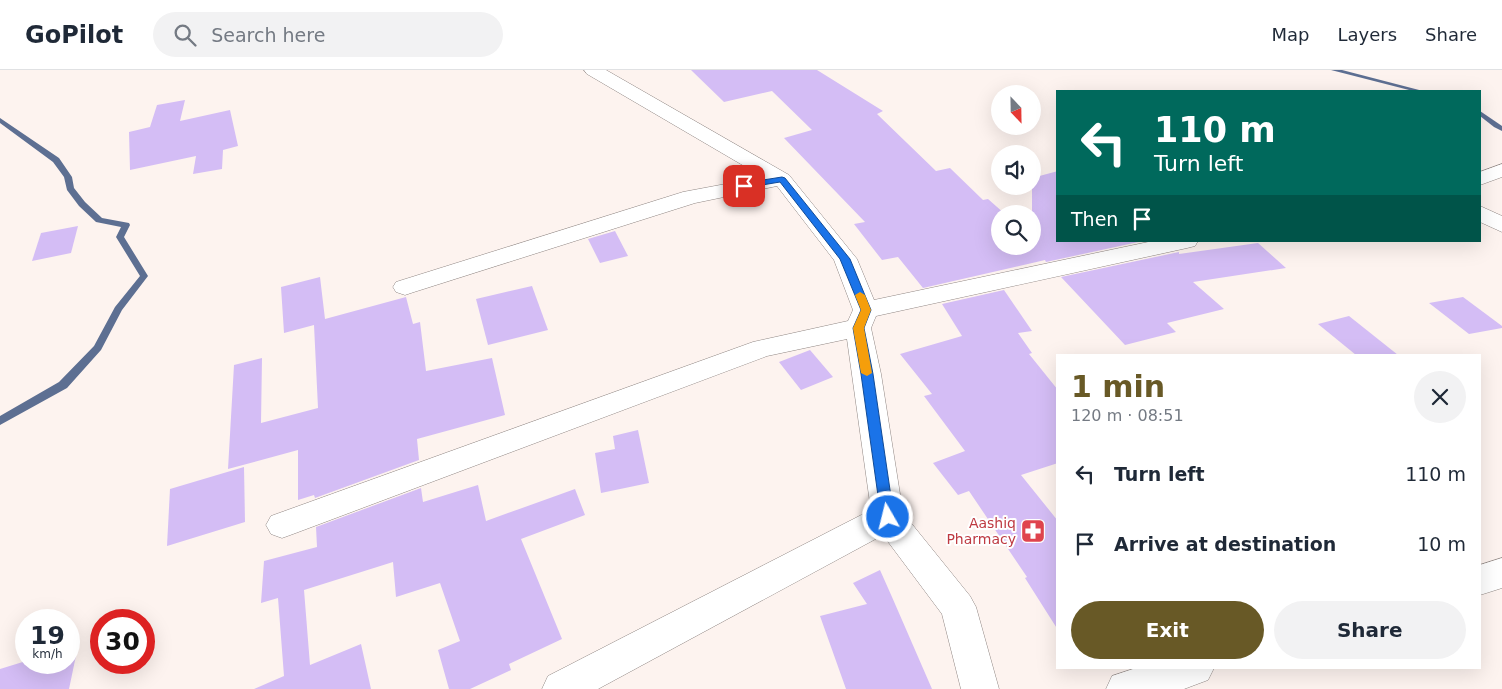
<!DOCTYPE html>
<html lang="en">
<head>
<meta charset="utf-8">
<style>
  :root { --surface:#fff; --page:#f2f2f3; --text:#1f2937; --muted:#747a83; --line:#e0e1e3; --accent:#685926 }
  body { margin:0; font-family:"DejaVu Sans",sans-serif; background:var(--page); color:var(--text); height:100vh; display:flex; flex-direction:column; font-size:19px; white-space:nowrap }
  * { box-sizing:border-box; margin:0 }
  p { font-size:16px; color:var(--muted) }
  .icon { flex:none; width:28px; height:28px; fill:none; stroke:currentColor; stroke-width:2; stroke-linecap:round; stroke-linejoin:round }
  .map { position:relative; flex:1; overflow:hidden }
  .details { position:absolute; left:1056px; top:284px; width:425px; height:315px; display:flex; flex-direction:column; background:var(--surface); border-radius:0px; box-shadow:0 5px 20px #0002 }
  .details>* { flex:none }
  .guide { position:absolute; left:1056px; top:20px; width:425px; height:152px; border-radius:0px; box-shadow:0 5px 20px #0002; background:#00695c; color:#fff; overflow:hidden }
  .needle { width:32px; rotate:158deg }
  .tools { position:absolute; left:991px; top:15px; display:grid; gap:10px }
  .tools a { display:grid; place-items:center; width:50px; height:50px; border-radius:50%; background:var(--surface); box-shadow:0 5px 20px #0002; font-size:25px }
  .speed { position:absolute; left:15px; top:539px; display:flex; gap:10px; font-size:25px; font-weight:700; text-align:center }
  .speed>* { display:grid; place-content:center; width:65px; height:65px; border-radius:50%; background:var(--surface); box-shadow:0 5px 20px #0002; line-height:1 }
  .speed small { font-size:12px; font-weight:400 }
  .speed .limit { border:8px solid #d22; background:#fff; color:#111 }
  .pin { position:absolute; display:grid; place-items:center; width:42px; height:42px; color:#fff; margin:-21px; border-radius:10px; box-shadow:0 2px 8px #0006 }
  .me { position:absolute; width:55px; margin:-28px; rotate:352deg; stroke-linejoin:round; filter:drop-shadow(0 0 4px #0008) }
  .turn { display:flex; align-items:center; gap:18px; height:105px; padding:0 15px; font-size:22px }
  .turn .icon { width:65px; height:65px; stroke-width:2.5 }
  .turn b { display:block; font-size:35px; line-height:42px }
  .then { display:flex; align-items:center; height:48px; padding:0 15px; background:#0003; gap:10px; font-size:19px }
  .round { display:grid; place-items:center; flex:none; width:52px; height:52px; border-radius:26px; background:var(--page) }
  .headline { display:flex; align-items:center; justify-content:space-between; height:85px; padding:0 15px }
  h1 { font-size:30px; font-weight:700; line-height:38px; color:var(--accent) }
  .button { display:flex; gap:10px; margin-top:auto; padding:10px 15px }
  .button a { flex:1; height:58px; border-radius:30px; background:var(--accent); color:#fff; font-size:20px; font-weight:700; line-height:58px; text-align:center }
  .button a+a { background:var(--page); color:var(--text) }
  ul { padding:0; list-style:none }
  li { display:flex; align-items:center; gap:15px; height:70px; padding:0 15px }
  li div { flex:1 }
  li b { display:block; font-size:19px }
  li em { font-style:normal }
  header { display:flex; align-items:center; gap:30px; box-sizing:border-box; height:70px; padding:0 25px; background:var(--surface); border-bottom:1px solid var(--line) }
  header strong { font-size:24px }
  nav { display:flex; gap:28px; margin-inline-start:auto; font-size:18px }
  .search { width:350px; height:45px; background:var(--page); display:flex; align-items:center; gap:12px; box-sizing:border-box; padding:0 18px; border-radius:28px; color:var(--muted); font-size:19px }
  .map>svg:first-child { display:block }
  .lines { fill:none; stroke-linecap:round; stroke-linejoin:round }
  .stream { fill:#5d6f92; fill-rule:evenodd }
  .building { fill:#d4bdf5 }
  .minor-casing { stroke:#8f8683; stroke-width:1 }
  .minor { fill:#fff; fill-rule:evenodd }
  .route { fill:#1a73e8; stroke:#114b97 }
  .slow { fill:#f59e0b }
  .labels { text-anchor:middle; stroke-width:4; stroke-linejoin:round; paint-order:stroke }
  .health-label { font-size:14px; fill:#be3a42; stroke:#fff; text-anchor:end }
</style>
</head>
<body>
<header>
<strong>GoPilot</strong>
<div class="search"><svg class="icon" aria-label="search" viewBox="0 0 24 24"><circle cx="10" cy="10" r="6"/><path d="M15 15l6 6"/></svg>Search here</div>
<nav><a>Map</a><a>Layers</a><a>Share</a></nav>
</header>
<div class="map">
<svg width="1502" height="619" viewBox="0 0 1502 619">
  <rect width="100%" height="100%" fill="#fdf3ef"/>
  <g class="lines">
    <g class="stream">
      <polygon points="1331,0 1342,0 1423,21 1413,21"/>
      <polygon points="1480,41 1502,56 1502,61 1494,57 1480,46"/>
      <polygon points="0,48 59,88 72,107 74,118 85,132 102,148 129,153 130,155 124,167 148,206 122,240 101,280 67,318 0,355 0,346 59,312 94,276 115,237 140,206 116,167 121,157 96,152 79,136 67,120 64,107 53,92 0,53"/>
    </g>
  </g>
  <g class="building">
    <polygon points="691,0 817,0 883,41 877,44 936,101 950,98 983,130 988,129 1005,144 1000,144 1000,176 1032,176 1032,108 1058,101 1058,171 1143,171 1046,192 1045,190 923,218 898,187 882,190 854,154 865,152 784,68 812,60 772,21 724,32"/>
    <polygon points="185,30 180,51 230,40 238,76 223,80 222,99 193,104 196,86 130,100 129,62 150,57 157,35"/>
    <polygon points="78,156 71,183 32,191 41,163"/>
    <polygon points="615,161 628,186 600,193 588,169"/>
    <polygon points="1258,173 1286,198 1193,212 1224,239 1167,253 1176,262 1125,275 1061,207 1179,182 1179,184"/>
    <polygon points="320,207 325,249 406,227 413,254 420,252 426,301 492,288 505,345 417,369 419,390 315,428 314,425 298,430 298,380 228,399 234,295 262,288 261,353 318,338 314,255 284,263 281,217"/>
    <polygon points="532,216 548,260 488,275 476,229"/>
    <polygon points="1004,220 1032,261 1018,263 1032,283 1029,284 1058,320 1058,393 1021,405 1058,451 1058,560 1025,508 1027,507 969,421 958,425 933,393 965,381 924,326 932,324 900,284 962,266 942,234"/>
    <polygon points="1463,227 1502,256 1502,258 1469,264 1429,233"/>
    <polygon points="1349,246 1398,285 1356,285 1318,254"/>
    <polygon points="810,280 833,307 801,320 779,292"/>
    <polygon points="638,360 649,413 601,423 595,383 615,379 613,366"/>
    <polygon points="244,397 245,452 167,476 170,419"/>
    <polygon points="478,415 486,451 575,419 585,445 521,469 562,569 509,594 511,600 470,619 449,619 438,580 460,571 440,513 396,527 393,492 304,520 310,595 361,574 371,619 254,619 284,606 278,528 261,533 264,491 317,477 316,457 421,418 423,432"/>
    <polygon points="880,500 892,527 932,619 846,619 820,546 867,534 853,513"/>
    <polygon points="78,576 69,619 0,619 0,599 26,591 69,592 69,578"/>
  </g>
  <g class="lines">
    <defs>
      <g id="minor">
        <polygon points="584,0 606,0 789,105 857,189 874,230 1153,171 1198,171 1195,176 1187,178 876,246 871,258 881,304 903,443 970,526 976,537 999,619 961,619 942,544 883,465 598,619 542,619 548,606 871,440 847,269 767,286 293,464 282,468 271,464 266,455 271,446 753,272 848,251 853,240 834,190 777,116 695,133 414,222 405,225 396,222 393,217 396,212 683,122 763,107 587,4"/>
        <polygon points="1502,94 1502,107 1480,115 1480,102"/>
        <polygon points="1480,136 1502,146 1502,162 1480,152"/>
        <polygon points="1502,488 1502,518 1480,525 1480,495"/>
        <polygon points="1136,598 1214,598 1208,610 1184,619 1106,619 1112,606"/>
      </g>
    </defs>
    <use href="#minor" class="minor-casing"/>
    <use href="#minor" class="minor"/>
  </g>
  <polygon class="route" points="782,107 785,108 850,189 871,240 864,258 873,304 894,447 892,451 888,452 883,451 881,447 861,304 853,258 861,240 840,189 780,112 744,118 739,116 744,113"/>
  <polygon class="slow" points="860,222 865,225 871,240 864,258 872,303 867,306 861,303 853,258 861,240 855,225"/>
  <defs>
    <symbol id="pharmacy-square" viewBox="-11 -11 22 22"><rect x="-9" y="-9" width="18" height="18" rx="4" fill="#e0444e" stroke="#fff"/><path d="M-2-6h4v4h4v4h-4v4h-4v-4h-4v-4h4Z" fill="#fff"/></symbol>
  </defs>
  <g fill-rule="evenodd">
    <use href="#pharmacy-square" x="1019" y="447" width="28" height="28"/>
  </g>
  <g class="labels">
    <g class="health-label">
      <text x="1016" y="458">Aashiq<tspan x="1016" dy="16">Pharmacy</tspan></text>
    </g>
  </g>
</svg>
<div class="tools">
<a><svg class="needle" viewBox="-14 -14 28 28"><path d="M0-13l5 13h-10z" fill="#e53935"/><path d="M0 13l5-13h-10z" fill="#747a83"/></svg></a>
<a><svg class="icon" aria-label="sound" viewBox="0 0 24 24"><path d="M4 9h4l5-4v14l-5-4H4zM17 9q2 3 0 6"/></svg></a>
<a><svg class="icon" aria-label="search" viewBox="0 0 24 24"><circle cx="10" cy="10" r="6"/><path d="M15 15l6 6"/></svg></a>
</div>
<div class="speed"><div>19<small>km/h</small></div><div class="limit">30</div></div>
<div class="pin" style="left:744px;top:116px;background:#d93025"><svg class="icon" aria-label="arrive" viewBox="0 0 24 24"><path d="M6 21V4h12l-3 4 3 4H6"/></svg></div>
<svg class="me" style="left:888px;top:447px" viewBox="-20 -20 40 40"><circle r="17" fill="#1a73e8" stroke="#fff" stroke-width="3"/><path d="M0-11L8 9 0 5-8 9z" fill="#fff"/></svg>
<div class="guide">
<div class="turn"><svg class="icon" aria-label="left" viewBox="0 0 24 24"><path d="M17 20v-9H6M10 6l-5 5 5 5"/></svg><div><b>110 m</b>Turn left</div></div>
<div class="then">Then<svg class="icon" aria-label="arrive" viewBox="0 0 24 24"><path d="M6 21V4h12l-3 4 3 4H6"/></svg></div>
</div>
<section class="details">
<div class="headline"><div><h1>1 min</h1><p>120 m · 08:51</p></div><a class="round"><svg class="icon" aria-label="close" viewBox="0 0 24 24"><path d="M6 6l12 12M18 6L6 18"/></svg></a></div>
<ul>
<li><svg class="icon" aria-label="left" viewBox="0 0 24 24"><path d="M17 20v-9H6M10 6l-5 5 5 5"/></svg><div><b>Turn left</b></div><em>110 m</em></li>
<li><svg class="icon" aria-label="arrive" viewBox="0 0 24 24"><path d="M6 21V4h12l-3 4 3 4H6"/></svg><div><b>Arrive at destination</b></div><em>10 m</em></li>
</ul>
<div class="button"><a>Exit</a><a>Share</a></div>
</section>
</div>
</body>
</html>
